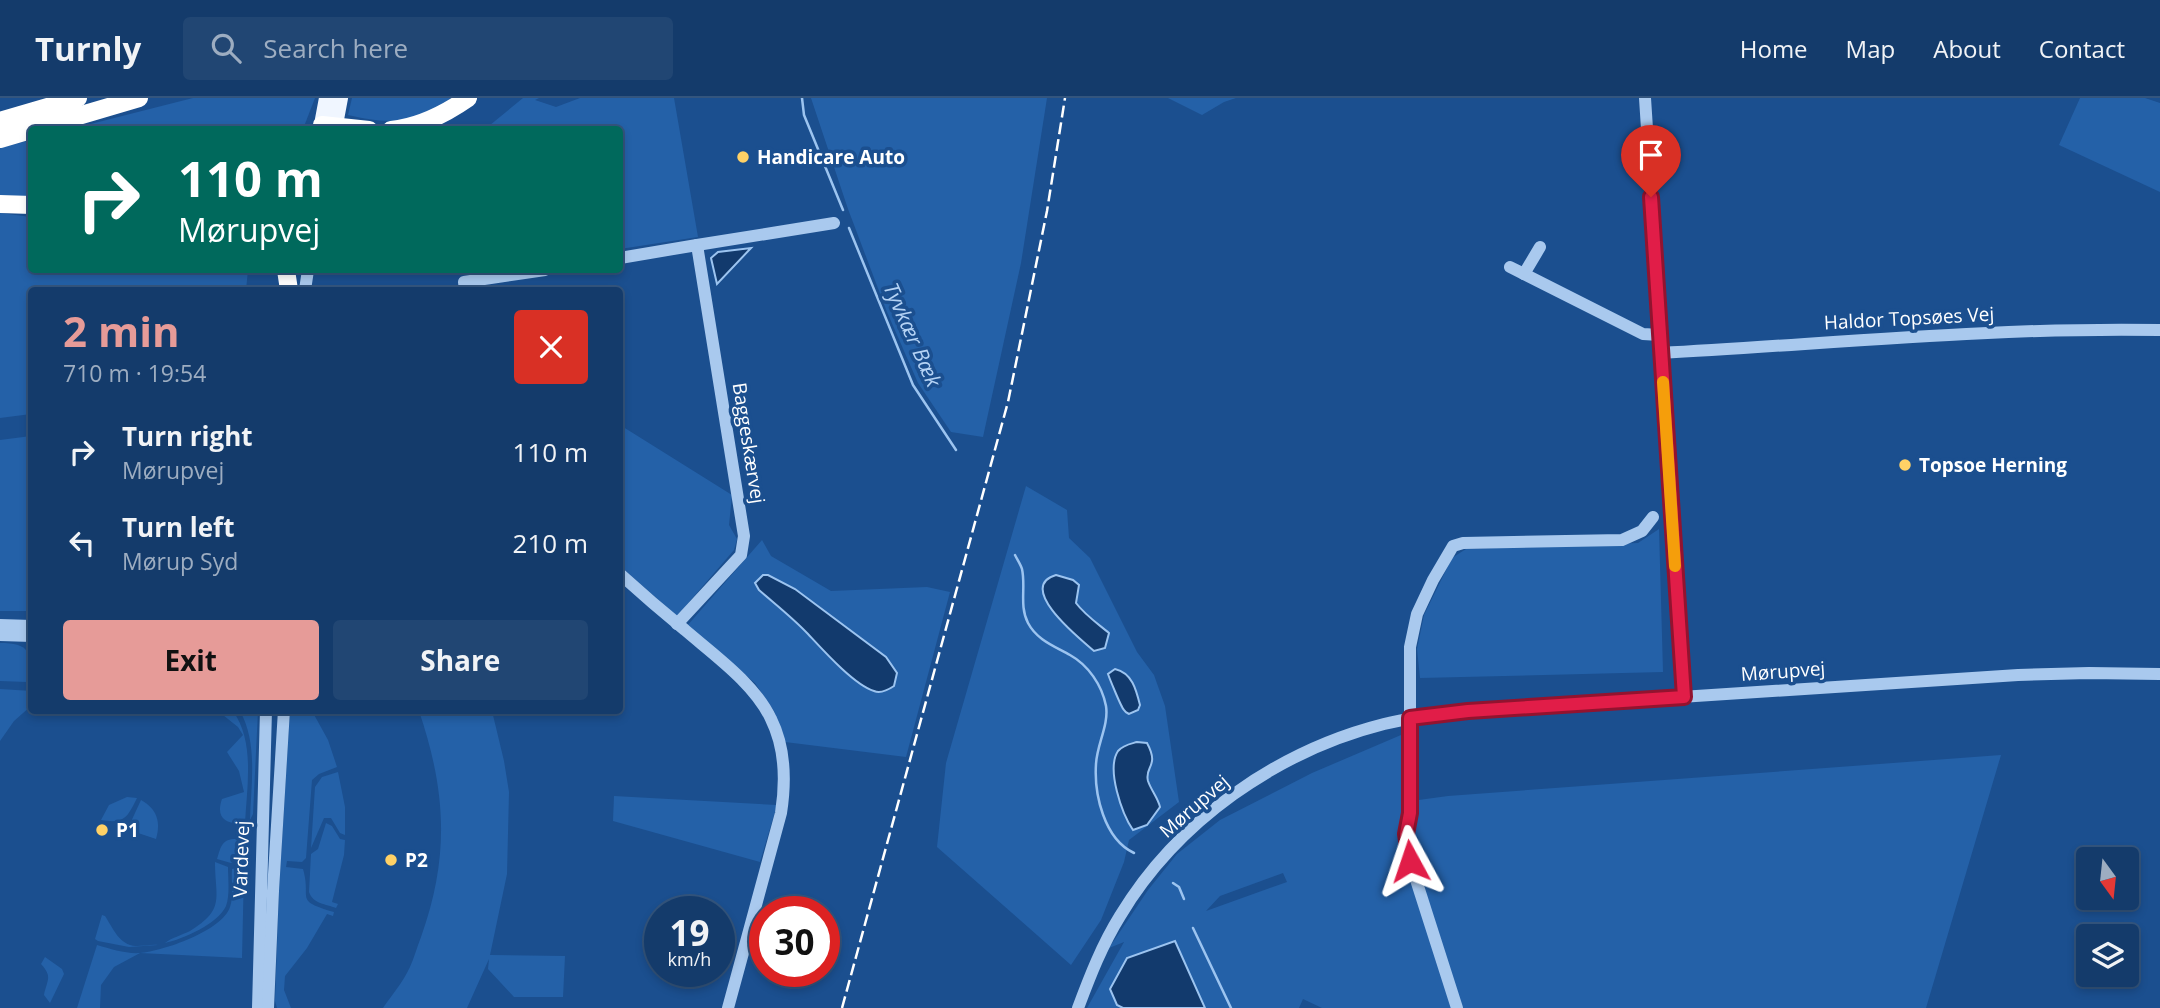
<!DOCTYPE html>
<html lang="en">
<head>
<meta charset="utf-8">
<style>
  :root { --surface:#143b6b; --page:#214673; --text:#f1f3f6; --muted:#9dadc1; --line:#33557e; --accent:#e69b98 }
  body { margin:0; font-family:"Open Sans",sans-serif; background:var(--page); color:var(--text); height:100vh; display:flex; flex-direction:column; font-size:26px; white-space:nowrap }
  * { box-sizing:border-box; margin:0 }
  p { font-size:23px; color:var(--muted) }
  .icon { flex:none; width:38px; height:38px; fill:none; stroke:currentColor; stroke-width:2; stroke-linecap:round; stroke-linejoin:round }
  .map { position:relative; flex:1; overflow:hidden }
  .side { position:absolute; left:28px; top:189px; width:595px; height:427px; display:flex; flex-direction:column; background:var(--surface); border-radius:7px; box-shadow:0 4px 10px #0003,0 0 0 2px var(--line) }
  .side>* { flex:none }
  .top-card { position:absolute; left:28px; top:28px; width:595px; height:147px; border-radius:7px; box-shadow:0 4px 10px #0003,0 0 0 2px var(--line); background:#00695c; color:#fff; overflow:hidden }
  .needle { width:46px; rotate:165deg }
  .buttons { position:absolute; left:2076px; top:749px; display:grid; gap:14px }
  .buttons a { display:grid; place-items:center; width:63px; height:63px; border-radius:7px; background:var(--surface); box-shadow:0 4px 10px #0003,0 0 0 2px var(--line); font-size:35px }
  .speed { position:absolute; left:644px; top:798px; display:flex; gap:14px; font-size:35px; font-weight:700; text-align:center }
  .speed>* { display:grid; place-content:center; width:91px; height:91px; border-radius:50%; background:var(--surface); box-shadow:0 4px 10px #0003,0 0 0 2px var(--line); line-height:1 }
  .speed small { font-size:18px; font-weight:400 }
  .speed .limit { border:10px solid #d22; background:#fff; color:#111 }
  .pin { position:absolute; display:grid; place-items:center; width:60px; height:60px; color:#fff; margin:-72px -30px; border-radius:50% 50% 50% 0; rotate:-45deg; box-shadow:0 0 7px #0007 }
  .pin .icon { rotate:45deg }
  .me { position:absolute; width:77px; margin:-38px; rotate:355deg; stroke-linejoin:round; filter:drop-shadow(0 0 5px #0008) }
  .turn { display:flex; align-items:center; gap:24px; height:147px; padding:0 35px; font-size:32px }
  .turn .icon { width:91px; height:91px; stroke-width:2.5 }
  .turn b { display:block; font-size:49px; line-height:60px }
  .round { display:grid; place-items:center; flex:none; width:74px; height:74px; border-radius:7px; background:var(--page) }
  .head { display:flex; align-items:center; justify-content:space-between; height:119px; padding:0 35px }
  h1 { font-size:42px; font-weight:700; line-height:52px; color:var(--accent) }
  .primary-button { display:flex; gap:14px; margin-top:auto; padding:14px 35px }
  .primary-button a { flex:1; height:80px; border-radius:7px; background:var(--accent); color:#111; font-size:28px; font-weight:700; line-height:80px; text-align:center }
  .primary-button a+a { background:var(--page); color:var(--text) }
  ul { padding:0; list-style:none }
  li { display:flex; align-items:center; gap:21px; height:91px; padding:0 35px }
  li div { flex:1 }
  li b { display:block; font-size:26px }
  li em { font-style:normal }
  header { display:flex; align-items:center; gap:42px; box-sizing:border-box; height:98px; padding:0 35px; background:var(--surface); border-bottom:2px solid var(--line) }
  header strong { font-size:33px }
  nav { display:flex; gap:38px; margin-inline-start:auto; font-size:24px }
  .search { width:490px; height:63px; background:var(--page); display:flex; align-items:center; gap:18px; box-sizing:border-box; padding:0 24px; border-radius:7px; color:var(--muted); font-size:26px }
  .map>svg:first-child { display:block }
  .green { fill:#2461a8; fill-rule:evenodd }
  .water { fill:#123a6d; stroke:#9cc4f0; stroke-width:2 }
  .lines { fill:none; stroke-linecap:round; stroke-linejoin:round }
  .stream { stroke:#9cc4f0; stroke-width:2.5 }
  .minor { stroke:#a9c9ee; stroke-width:12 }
  .major { stroke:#f0f6ff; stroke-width:16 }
  .highway { stroke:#fff; stroke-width:18 }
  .rail { stroke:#fff; stroke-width:2.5; stroke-dasharray:12 5; stroke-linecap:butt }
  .route-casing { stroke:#92132f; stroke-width:18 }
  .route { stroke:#e11d48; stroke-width:12 }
  .slow { stroke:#f59e0b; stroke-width:12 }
  .poi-dot { fill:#ffd166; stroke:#1b4f8f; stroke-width:2.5 }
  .labels { text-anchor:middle; stroke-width:7; stroke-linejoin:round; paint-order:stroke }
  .poi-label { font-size:19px; font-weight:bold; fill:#fff; stroke:#1b4f8f; text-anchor:start }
  .street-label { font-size:19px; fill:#fff; stroke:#1b4f8f }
  .water-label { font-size:21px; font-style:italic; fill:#b5d3f5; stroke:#1b4f8f }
</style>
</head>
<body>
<header>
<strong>Turnly</strong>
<div class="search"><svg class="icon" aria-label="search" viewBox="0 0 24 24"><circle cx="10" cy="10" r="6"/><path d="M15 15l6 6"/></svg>Search here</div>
<nav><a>Home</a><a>Map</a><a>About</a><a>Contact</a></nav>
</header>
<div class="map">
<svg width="2160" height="910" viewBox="0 0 2160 910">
  <rect width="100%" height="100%" fill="#1b4f8f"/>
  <g class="green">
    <polygon points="193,0 315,0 303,31 71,31"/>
    <path d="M352,0H451C414,26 391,27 348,17Z"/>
    <polygon points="523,0 539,0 535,2 556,9 580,0 674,0 698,139 620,151 620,32 484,32"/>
    <polygon points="811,0 1047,0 1021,165 983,339 951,334 918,285 887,214 848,111"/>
    <polygon points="1168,0 1236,0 1224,4 1202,17"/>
    <polygon points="2080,0 2145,0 2160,5 2160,94 2059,47"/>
    <polygon points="31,42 31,99 0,97 0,50"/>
    <polygon points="0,115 31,119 32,172 248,172 246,192 32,192 31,316 0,320"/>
    <polygon points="620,327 732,397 729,427 737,441 734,452 677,518 620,468"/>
    <polygon points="31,338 31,513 0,513 0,342"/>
    <polygon points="1026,388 1067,412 1069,440 1090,460 1137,554 1154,577 1165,608 1179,704 1129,742 1124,764 1101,822 1071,867 937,749 946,665"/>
    <polygon points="1659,431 1663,574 1420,580 1417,551 1424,517 1452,460 1466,451 1638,445"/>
    <polygon points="762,442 771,458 831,493 927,489 950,494 906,659 785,644 774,613 755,585 687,528"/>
    <path d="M0,545C29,545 32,554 31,581L27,584L0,583Z"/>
    <polygon points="0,591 32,593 31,608 14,623 0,643"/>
    <path d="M218,613H233C255,644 247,688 245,725C227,727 215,721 222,701L244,694L239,673L227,654L243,637L238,629Z"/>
    <path d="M240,613H258L253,716L250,722C251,685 258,645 240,613Z"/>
    <path d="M290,613H312L328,642L337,669L319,676L312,682L306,760L302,764L287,763L286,769L303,771C312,802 293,802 334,814L333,818L327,816L307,850L285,878L284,892L291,910H277L275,903L279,792Z"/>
    <path d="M419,613H492L504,663L509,694L507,776L490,857L565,858L563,899H514L488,871L489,861L467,910H383C392,897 403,884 410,869C414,860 417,849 421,839C450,758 446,693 419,613Z"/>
    <path d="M1401,637L1404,704L1448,698L2001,657L1926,910H1322L1303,901L1299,910H1205L1175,843L1117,907L1123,910H1087L1124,844L1109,850L1148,792L1177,756L1220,722L1312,675ZM1283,775L1287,784L1206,813L1220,798Z"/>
    <polygon points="338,674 345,709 345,737 340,735 331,720 324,720 311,750 315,689 322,679"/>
    <polygon points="614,698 777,707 760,764 613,723"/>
    <path d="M127,699L137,700C127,720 124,726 101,722L109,707Z"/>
    <path d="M141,702C157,711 161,724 156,741L132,733L129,728Z"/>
    <path d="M326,725L332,728L340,741L345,742L344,757L332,804L338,806L336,810C326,806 313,806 309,794L311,756L318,751Z"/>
    <path d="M236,741L245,744V761L234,763L231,765L217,761C221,748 222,741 236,741Z"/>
    <path d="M215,764L228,769C228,781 230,797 226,808C218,826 183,841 165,845C171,840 182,837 190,833C226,811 215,800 215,764Z"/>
    <path d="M241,769L244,772L242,860L140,855L114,869L101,887L100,910H77L97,847C111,851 126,856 140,855C163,853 222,833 230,809C234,798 231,783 232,771Z"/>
    <path d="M102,817L105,818C113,830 119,847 136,848C144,848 153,846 158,847L129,849L98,843L95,841Z"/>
    <path d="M45,859L62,871L64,876L50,905L44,897C47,882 53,879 41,866Z"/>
  </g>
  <g class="water">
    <polygon points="751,150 717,186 711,160 718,154"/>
    <path d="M763,477H768L795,491L886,559L897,575L894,588C888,592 881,596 874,593C854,587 822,551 808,536C793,520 775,506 759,492L755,485Z"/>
    <path d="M1056,477L1073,482L1079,487L1076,505C1085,517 1097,525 1109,535L1105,550L1094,553C1080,541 1015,489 1056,477Z"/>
    <path d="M1115,571C1132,575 1136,591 1140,607L1138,612L1129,616C1127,615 1125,614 1124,612C1121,609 1109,579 1108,576Z"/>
    <path d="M1137,644L1147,645C1160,669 1144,668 1148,683C1151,692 1158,700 1160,709L1147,727L1133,732C1122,716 1106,671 1118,653C1123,647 1130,646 1137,644Z"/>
    <polygon points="1175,843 1205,910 1123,910 1117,907 1110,891 1127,860"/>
  </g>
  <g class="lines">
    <g class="stream">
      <polyline points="802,0 804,17 843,112"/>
      <polyline points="849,130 913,287 956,352"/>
      <path d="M1015,457C1017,461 1021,467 1022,471C1026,489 1019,508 1028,525C1037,542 1054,548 1070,557C1088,567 1102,587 1106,608C1109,627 1097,646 1096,666C1094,696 1104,741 1134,755"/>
      <polyline points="1173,785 1179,789 1184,801"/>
      <polyline points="1193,830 1231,910"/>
    </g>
    <g class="minor">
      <polyline points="1645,0 1684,599"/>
      <polyline points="697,147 834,125"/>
      <polyline points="620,160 697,147 744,438 741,457 677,526"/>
      <polyline points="1510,169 1643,236 1660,237"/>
      <polyline points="1524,176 1540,149"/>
      <polyline points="305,192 308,172"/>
      <polyline points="465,192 464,184 545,172"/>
      <path d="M1661,255C1828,246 1993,229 2160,232"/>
      <path d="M620,476C641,495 663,514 685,532C714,557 755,586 771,621C786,651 786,683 781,715L728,910"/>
      <polyline points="0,527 32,528"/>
      <polyline points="0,537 32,538"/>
      <polyline points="258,910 266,612"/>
      <polyline points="268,910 273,793 284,612"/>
      <path d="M1078,910C1090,878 1102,847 1120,818C1177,723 1277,653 1384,626C1412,619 1440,616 1468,613L2018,577L2089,575L2160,576"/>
      <polyline points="1457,910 1410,763 1406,736 1410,715 1410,549 1417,516 1433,482 1453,448 1463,445 1622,442 1642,433 1653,419"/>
    </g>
    <g class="major">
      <polyline points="321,32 327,0"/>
      <polyline points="334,32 340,0"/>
    </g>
    <g class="highway">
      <polyline points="0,23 78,0"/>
      <polyline points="322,27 369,32"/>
      <path d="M391,32C420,29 445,16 468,0"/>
      <polyline points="0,41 139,0"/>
      <polyline points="0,106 32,107"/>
      <polyline points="286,172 289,192"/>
    </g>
    <polyline class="rail" points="842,910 1008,304 1047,113 1065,0"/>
  </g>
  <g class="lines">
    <defs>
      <polyline id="route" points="1410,763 1406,736 1410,715 1410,620 1468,613 1684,599 1651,99"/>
    </defs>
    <use href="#route" class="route-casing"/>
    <use href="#route" class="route"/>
    <polyline class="slow" points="1663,284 1675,468"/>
  </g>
  <g class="poi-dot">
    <circle cx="743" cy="59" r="7"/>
    <circle cx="1905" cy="367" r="7"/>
    <circle cx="102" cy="732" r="7"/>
    <circle cx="391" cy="762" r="7"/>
  </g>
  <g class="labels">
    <g class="poi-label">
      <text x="757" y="66">Handicare Auto</text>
      <text x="1919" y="374">Topsoe Herning</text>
      <text x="116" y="739">P1</text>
      <text x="405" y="769">P2</text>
    </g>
    <g class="street-label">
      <text transform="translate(1909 220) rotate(-3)" y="7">Haldor Topsøes Vej</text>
      <text transform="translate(749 345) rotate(81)" y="7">Baggeskærvej</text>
      <text transform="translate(1783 573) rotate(-4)" y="7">Mørupvej</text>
      <text transform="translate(1194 708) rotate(-41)" y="7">Mørupvej</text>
      <text transform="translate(241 761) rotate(-88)" y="7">Vardevej</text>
    </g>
    <g class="water-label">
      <text transform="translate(912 237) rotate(66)" y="7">Tyvkær Bæk</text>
    </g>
  </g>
</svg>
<div class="buttons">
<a><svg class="needle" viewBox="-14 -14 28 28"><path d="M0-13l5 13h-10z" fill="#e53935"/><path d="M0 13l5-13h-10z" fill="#9dadc1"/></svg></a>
<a><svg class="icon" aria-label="layers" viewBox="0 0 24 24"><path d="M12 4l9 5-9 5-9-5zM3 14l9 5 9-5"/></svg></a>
</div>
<div class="speed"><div>19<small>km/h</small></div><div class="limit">30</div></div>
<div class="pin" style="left:1651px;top:99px;background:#d93025"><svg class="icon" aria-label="arrive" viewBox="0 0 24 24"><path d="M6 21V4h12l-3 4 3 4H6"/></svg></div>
<svg class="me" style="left:1410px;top:763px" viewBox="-20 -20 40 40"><path d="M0-17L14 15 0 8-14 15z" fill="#e11d48" stroke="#fff" stroke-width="4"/></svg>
<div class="top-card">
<div class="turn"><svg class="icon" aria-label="right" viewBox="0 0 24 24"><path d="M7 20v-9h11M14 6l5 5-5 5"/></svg><div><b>110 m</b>Mørupvej</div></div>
</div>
<section class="side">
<div class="head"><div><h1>2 min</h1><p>710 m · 19:54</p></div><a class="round" style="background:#d93025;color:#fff"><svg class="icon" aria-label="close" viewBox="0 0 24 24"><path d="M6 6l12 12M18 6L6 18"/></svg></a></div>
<ul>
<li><svg class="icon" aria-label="right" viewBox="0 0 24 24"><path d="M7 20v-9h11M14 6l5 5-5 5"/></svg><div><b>Turn right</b><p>Mørupvej</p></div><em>110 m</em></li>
<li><svg class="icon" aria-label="left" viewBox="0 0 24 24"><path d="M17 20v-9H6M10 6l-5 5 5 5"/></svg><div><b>Turn left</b><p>Mørup Syd</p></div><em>210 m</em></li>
</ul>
<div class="primary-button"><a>Exit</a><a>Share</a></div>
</section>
</div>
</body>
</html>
